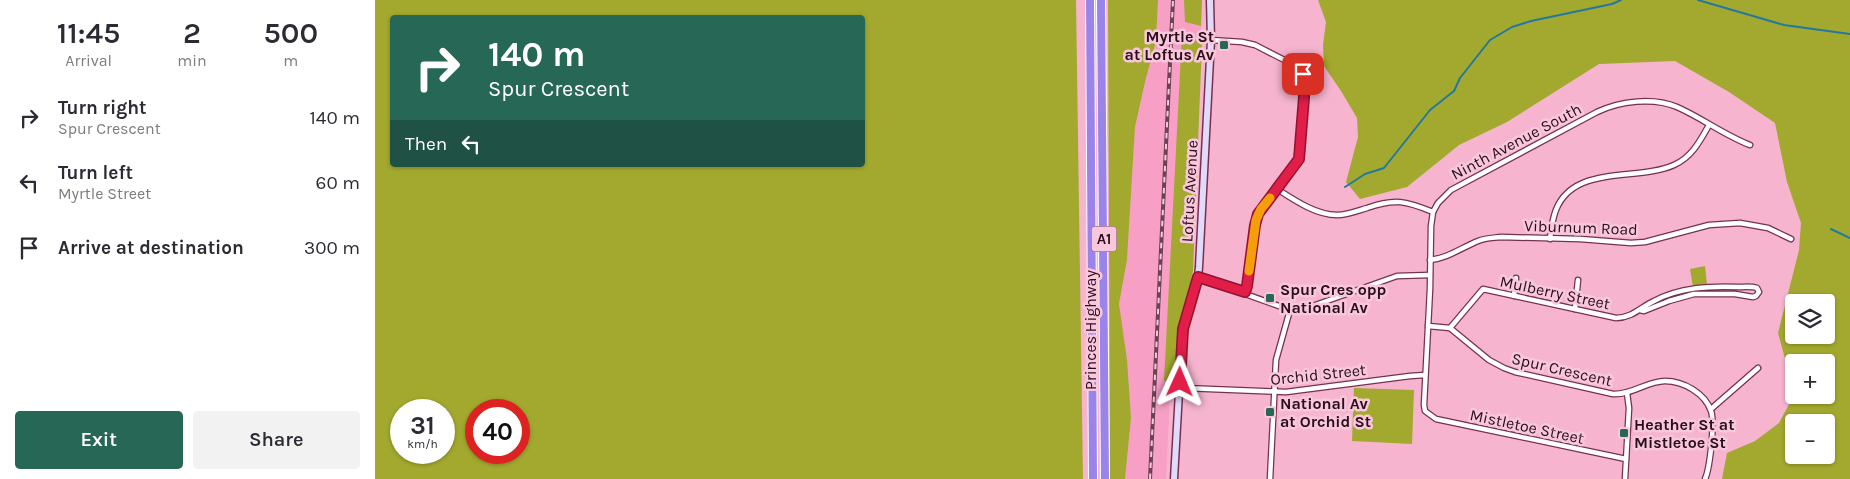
<!DOCTYPE html>
<html lang="en">
<head>
<meta charset="utf-8">
<style>
  :root { --surface:#fff; --page:#f2f2f3; --text:#2b2b33; --muted:#7c7c81; --accent:#276756 }
  body { margin:0; font-family:Karla,sans-serif; background:var(--page); color:var(--text); height:100vh; display:flex; flex-direction:column; font-size:19px; white-space:nowrap }
  * { box-sizing:border-box; margin:0 }
  p { font-size:16px; color:var(--muted) }
  .icon { flex:none; width:28px; height:28px; fill:none; stroke:currentColor; stroke-width:2; stroke-linecap:round; stroke-linejoin:round }
  .map { position:relative; flex:1; overflow:hidden }
  .drawer { display:flex; flex-direction:column; background:var(--surface); width:375px }
  .drawer>* { flex:none }
  .banner { position:absolute; left:15px; top:15px; width:475px; height:152px; border-radius:5px; box-shadow:0 1px 4px #0004; background:#276756; color:#fff; overflow:hidden }
  .fabs { position:absolute; left:1410px; top:294px; display:grid; gap:10px }
  .fabs a { display:grid; place-items:center; width:50px; height:50px; border-radius:5px; background:var(--surface); box-shadow:0 1px 4px #0004; font-size:25px }
  .speed { position:absolute; left:15px; top:399px; display:flex; gap:10px; font-size:25px; font-weight:700; text-align:center }
  .speed>* { display:grid; place-content:center; width:65px; height:65px; border-radius:50%; background:var(--surface); box-shadow:0 1px 4px #0004; line-height:1 }
  .speed small { font-size:12px; font-weight:400 }
  .speed .limit { border:8px solid #d22; background:#fff; color:#111 }
  .pin { position:absolute; display:grid; place-items:center; width:42px; height:42px; color:#fff; margin:-21px; border-radius:10px; box-shadow:0 2px 8px #0006 }
  .me { position:absolute; width:55px; margin:-28px; rotate:1deg; stroke-linejoin:round; filter:drop-shadow(0 0 4px #0008) }
  .turn { display:flex; align-items:center; gap:18px; height:105px; padding:0 15px; font-size:22px }
  .turn .icon { width:65px; height:65px; stroke-width:2.5 }
  .turn b { display:block; font-size:35px; line-height:42px }
  .then { display:flex; align-items:center; height:48px; padding:0 15px; background:#0003; gap:10px; font-size:19px }
  .eta { display:flex; justify-content:space-evenly; align-items:center; height:85px; text-align:center }
  .eta b { font-size:30px; font-weight:600; line-height:35px }
  .primary-button { display:flex; gap:10px; margin-top:auto; padding:10px 15px }
  .primary-button a { flex:1; height:58px; border-radius:5px; background:var(--accent); color:#fff; font-size:20px; font-weight:600; line-height:58px; text-align:center }
  .primary-button a+a { background:var(--page); color:var(--text) }
  ul { padding:0; list-style:none }
  li { display:flex; align-items:center; gap:15px; height:65px; padding:0 15px }
  li div { flex:1 }
  li b { display:block; font-size:19px }
  li em { font-style:normal }
  main { display:flex; flex:1; min-height:0 }
  .map>svg:first-child { display:block }
  .built { fill:#f89fc6 }
  .green { fill:#a3a92e; fill-rule:evenodd }
  .lines { fill:none; stroke-linecap:round; stroke-linejoin:round }
  .stream { stroke:#2279a0; stroke-width:2 }
  .street-casing { stroke:#763152; stroke-width:7 }
  .secondary-casing { stroke:#763152; stroke-width:9 }
  .highway-casing { stroke:#fff; stroke-width:10 }
  .street { stroke:#fff; stroke-width:4.5 }
  .secondary { stroke:#e1daf8; stroke-width:6 }
  .highway { stroke:#9b84e9; stroke-width:8 }
  .rail-casing { stroke:#6b4254; stroke-width:4 }
  .rail { stroke:#f9c7db; stroke-width:2; stroke-dasharray:5.5; stroke-linecap:butt }
  .route-casing { stroke:#92132f; stroke-width:12 }
  .route { stroke:#e11d48; stroke-width:9 }
  .slow { stroke:#f59e0b; stroke-width:9 }
  .poi-dot { fill:#276756; stroke:#f9c7db; stroke-width:2 }
  .labels { text-anchor:middle; stroke-width:5; stroke-linejoin:round; paint-order:stroke }
  .shield { fill:#f9c7db; stroke:#684555; stroke-width:1 }
  .shield-label { font-size:15px; font-weight:bold; fill:#2a0d1b }
  .poi-label { font-size:16px; font-weight:bold; fill:#2a0d1b; stroke:#f9c7db; text-anchor:start }
  .street-label { font-size:16px; fill:#2a0d1b; stroke:#f9c7db }
</style>
</head>
<body>
<main>
<section class="drawer">
<div class="eta">
<div><b>11:45</b><p>Arrival</p></div>
<div><b>2</b><p>min</p></div>
<div><b>500</b><p>m</p></div>
</div>
<ul>
<li><svg class="icon" aria-label="right" viewBox="0 0 24 24"><path d="M7 20v-9h11M14 6l5 5-5 5"/></svg><div><b>Turn right</b><p>Spur Crescent</p></div><em>140 m</em></li>
<li><svg class="icon" aria-label="left" viewBox="0 0 24 24"><path d="M17 20v-9H6M10 6l-5 5 5 5"/></svg><div><b>Turn left</b><p>Myrtle Street</p></div><em>60 m</em></li>
<li><svg class="icon" aria-label="arrive" viewBox="0 0 24 24"><path d="M6 21V4h12l-3 4 3 4H6"/></svg><div><b>Arrive at destination</b></div><em>300 m</em></li>
</ul>
<div class="primary-button"><a>Exit</a><a>Share</a></div>
</section>
<div class="map">
<svg width="1475" height="479" viewBox="0 0 1475 479">
  <rect width="100%" height="100%" fill="#f6b4cf"/>
  <polygon class="built" points="783,0 827,0 818,271 804,327 798,380 795,394 791,479 750,479 756,418 744,304 752,260 760,127 770,82 781,41"/>
  <g class="green">
    <path d="M0,0H701L708,479H0ZM18,18H488V165H18ZM26,410H69V452H26ZM101,410H144V452H101Z"/>
    <polygon points="733,0 783,0 781,41 770,82 760,127 752,260 744,304 752,360 756,418 750,479 735,479"/>
    <polygon points="809,0 827,0 826,26 810,22"/>
    <path d="M943,0H1475V479H1347L1352,453L1380,441L1404,423L1419,395H1451V362H1419V392L1403,333L1424,250L1426,223L1412,182L1400,123L1354,92L1300,61L1224,64L1132,122L1084,145L1032,187L985,199L971,182L983,137L982,118L966,91L949,66L948,45L951,22ZM1451,302V335H1419V302ZM1451,422V455H1419V422Z"/>
    <polygon points="807,34 827,43 818,271 804,327 798,380 789,381"/>
    <polygon points="1330,266 1332,284 1318,287 1315,269"/>
    <polygon points="979,388 1039,390 1037,444 977,441"/>
  </g>
  <g class="lines">
    <g class="stream">
      <polyline points="1323,0 1409,25 1475,34"/>
      <polyline points="970,187 990,174 1009,168 1055,110 1079,91 1085,78 1115,40 1137,27 1156,21 1237,4 1246,0"/>
      <polyline points="1456,229 1475,238"/>
    </g>
    <defs>
      <g id="street">
        <polyline points="836,40 867,42 880,45 923,67 929,77 924,159 883,214 880,225 872,286 870,292"/>
        <path d="M902,189C919,200 941,215 962,215C972,215 982,211 992,208C1020,198 1031,201 1058,212"/>
        <path d="M1175,239C1176,231 1177,223 1179,216C1193,163 1261,182 1299,165C1317,157 1325,141 1334,125"/>
        <path d="M1055,260C1073,258 1086,248 1103,241C1110,238 1118,238 1126,237L1205,239L1256,243L1270,242L1334,225L1365,223L1393,228L1416,239"/>
        <polyline points="823,277 915,310 932,308 1022,276 1055,275"/>
        <polyline points="1139,296 1141,278"/>
        <polyline points="1200,309 1203,280"/>
        <path d="M1053,326L1075,328L1114,360L1129,368L1140,372L1238,394C1257,395 1272,381 1290,381C1308,381 1330,393 1336,411C1340,422 1335,468 1330,479"/>
        <path d="M1075,328L1108,289L1241,318C1257,318 1266,307 1279,301C1305,287 1334,286 1363,287C1369,287 1376,286 1382,288L1384,292L1381,296L1378,297L1360,294H1319L1294,301L1269,311L1265,310"/>
        <polyline points="809,388 911,392 1035,376 1050,375"/>
        <polyline points="1336,409 1383,368"/>
        <path d="M1251,459L1061,419L1050,411L1049,405L1055,289L1056,226L1058,212L1063,203L1076,190L1222,112C1245,101 1278,97 1302,107C1327,118 1349,135 1375,145"/>
        <polyline points="895,479 901,360 915,310"/>
        <polyline points="1250,479 1254,408 1252,393"/>
      </g>
      <g id="secondary">
        <circle cx="804" cy="387" r="5.5"/>
        <polyline points="805,382 808,329 823,277 824,267 836,40 835,0"/>
        <polyline points="799,479 804,392"/>
      </g>
      <g id="highway">
        <polyline points="715,0 718,479"/>
        <polyline points="726,0 730,479"/>
      </g>
    </defs>
    <use href="#street" class="street-casing"/>
    <use href="#secondary" class="secondary-casing"/>
    <use href="#highway" class="highway-casing"/>
    <use href="#street" class="street"/>
    <use href="#secondary" class="secondary"/>
    <use href="#highway" class="highway"/>
    <defs>
      <polyline id="rail" points="775,479 798,0"/>
    </defs>
    <use href="#rail" class="rail-casing"/>
    <use href="#rail" class="rail"/>
  </g>
  <g class="lines">
    <defs>
      <polyline id="route" points="805,382 808,329 823,277 870,292 872,286 880,225 883,214 924,159 929,97 928,74"/>
    </defs>
    <use href="#route" class="route-casing"/>
    <use href="#route" class="route"/>
    <polyline class="slow" points="874,271 881,220 886,209 895,198"/>
  </g>
  <g class="poi-dot">
    <rect x="844" y="40" width="10" height="10" rx="2.5"/>
    <rect x="890" y="293" width="10" height="10" rx="2.5"/>
    <rect x="890" y="407" width="10" height="10" rx="2.5"/>
    <rect x="1244" y="428" width="10" height="10" rx="2.5"/>
  </g>
  <g class="labels">
    <rect class="shield" x="716.5" y="226.5" width="25" height="25" rx="4"/>
    <g class="shield-label">
      <text x="729" y="244">A1</text>
    </g>
    <g class="poi-label">
      <text x="839" y="42" text-anchor="end">Myrtle St<tspan x="839" dy="18">at Loftus Av</tspan></text>
      <text x="905" y="295">Spur Cres opp<tspan x="905" dy="18">National Av</tspan></text>
      <text x="905" y="409">National Av<tspan x="905" dy="18">at Orchid St</tspan></text>
      <text x="1259" y="430">Heather St at<tspan x="1259" dy="18">Mistletoe St</tspan></text>
    </g>
    <g class="street-label">
      <text transform="translate(1141 141) rotate(-28)" y="6">Ninth Avenue South</text>
      <text transform="translate(814 191) rotate(-87)" y="6">Loftus Avenue</text>
      <text transform="translate(1206 227) rotate(2)" y="6">Viburnum Road</text>
      <text transform="translate(1180 292) rotate(12)" y="6">Mulberry Street</text>
      <text transform="translate(715 330) rotate(-90)" y="6">Princes Highway</text>
      <text transform="translate(1187 369) rotate(13)" y="6">Spur Crescent</text>
      <text transform="translate(943 374) rotate(-6)" y="6">Orchid Street</text>
      <text transform="translate(1152 426) rotate(12)" y="6">Mistletoe Street</text>
    </g>
  </g>
</svg>
<div class="fabs">
<a><svg class="icon" aria-label="layers" viewBox="0 0 24 24"><path d="M12 4l9 5-9 5-9-5zM3 14l9 5 9-5"/></svg></a>
<a>+</a>
<a>−</a>
</div>
<div class="speed"><div>31<small>km/h</small></div><div class="limit">40</div></div>
<div class="pin" style="left:928px;top:74px;background:#d93025"><svg class="icon" aria-label="arrive" viewBox="0 0 24 24"><path d="M6 21V4h12l-3 4 3 4H6"/></svg></div>
<svg class="me" style="left:805px;top:382px" viewBox="-20 -20 40 40"><path d="M0-17L14 15 0 8-14 15z" fill="#e11d48" stroke="#fff" stroke-width="4"/></svg>
<div class="banner">
<div class="turn"><svg class="icon" aria-label="right" viewBox="0 0 24 24"><path d="M7 20v-9h11M14 6l5 5-5 5"/></svg><div><b>140 m</b>Spur Crescent</div></div>
<div class="then">Then<svg class="icon" aria-label="left" viewBox="0 0 24 24"><path d="M17 20v-9H6M10 6l-5 5 5 5"/></svg></div>
</div>
</div>
</main>
</body>
</html>
